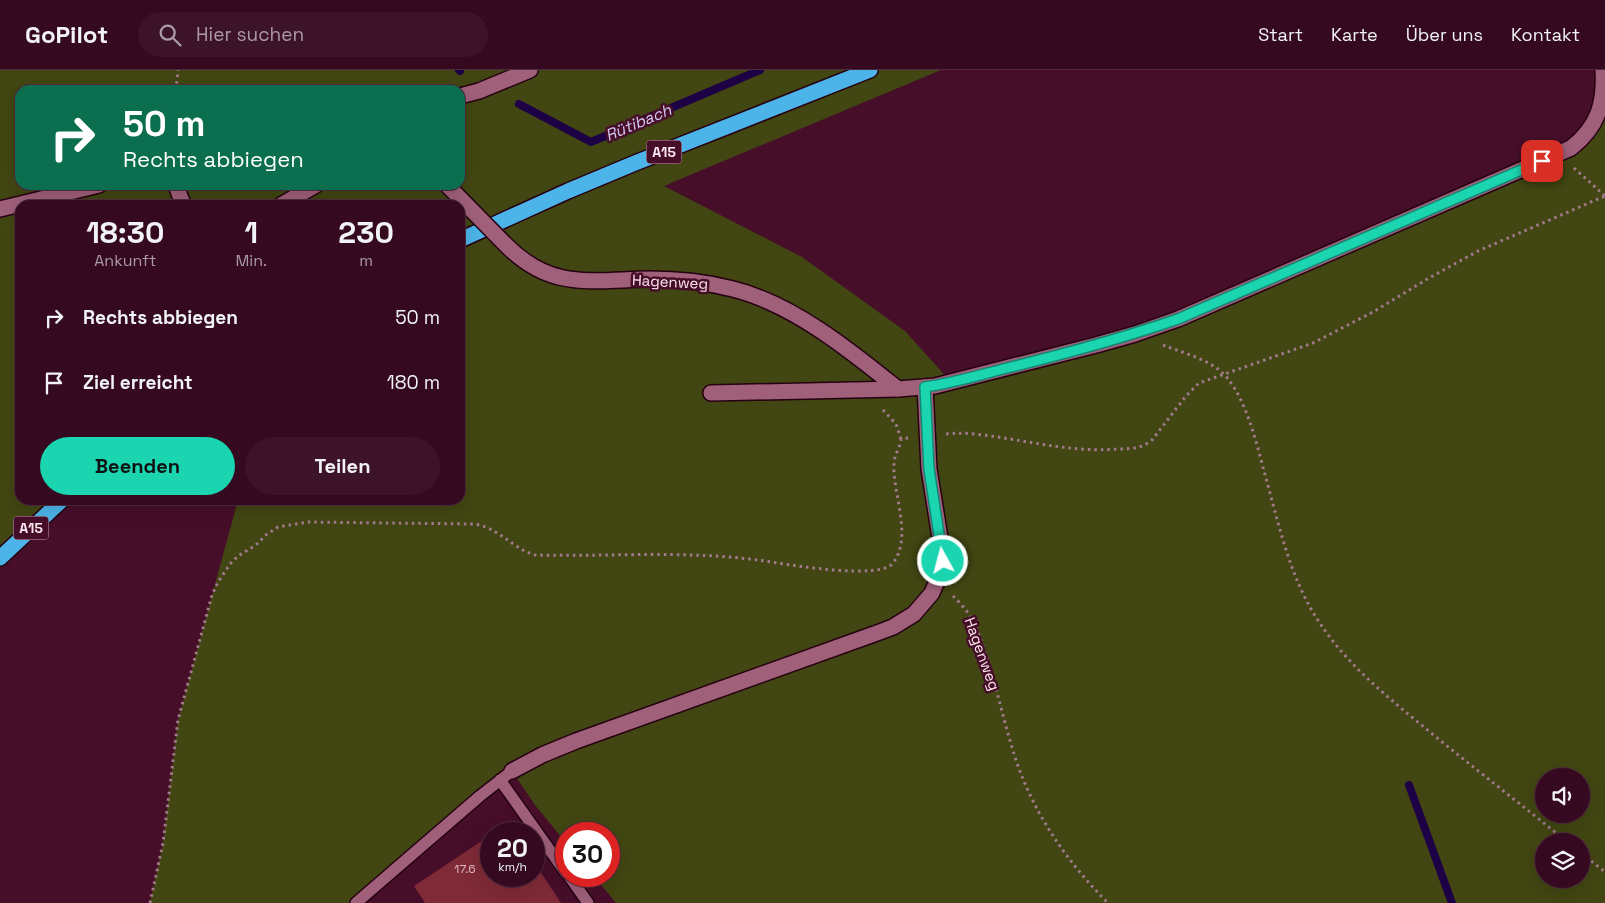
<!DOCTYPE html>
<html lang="de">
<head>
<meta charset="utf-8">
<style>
  :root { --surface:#350a20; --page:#3d1329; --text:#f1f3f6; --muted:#aa9aa5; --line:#4f2b3e; --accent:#1bd5b1 }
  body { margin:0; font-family:"Space Grotesk",sans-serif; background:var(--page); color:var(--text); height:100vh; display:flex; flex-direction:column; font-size:19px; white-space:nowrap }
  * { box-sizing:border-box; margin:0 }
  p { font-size:16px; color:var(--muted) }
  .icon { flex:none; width:28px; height:28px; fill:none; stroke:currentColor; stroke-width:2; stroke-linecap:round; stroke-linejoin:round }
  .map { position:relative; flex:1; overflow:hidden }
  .sheet { position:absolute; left:15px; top:130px; width:450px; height:305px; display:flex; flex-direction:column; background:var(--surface); border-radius:15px; box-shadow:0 5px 20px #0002,0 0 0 1px var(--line) }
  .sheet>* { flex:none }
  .top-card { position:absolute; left:15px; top:15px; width:450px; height:105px; border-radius:15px; box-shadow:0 5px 20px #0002,0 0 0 1px var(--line); background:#0b6e4f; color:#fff; overflow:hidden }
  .buttons { position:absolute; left:1535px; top:698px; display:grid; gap:10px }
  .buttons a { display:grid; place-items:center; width:55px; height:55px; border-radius:50%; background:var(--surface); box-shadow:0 5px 20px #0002,0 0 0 1px var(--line); font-size:25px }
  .speed { position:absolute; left:480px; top:752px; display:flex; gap:10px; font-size:25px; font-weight:700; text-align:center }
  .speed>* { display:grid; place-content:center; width:65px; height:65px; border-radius:50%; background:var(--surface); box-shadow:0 5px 20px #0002,0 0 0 1px var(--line); line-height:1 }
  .speed small { font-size:12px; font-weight:400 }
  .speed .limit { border:8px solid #d22; background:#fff; color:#111 }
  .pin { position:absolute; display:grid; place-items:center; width:42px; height:42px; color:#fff; margin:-21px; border-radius:10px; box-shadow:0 2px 8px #0006 }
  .me { position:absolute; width:55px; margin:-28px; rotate:353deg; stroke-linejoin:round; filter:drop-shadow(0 0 4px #0008) }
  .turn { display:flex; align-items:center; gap:18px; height:105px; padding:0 25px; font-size:22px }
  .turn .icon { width:65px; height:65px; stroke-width:2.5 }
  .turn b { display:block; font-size:35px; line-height:42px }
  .eta { display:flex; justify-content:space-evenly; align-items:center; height:85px; text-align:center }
  .eta b { font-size:30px; font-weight:800; line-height:35px }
  .cta { display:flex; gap:10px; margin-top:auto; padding:10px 25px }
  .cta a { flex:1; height:58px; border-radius:30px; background:var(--accent); color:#111; font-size:20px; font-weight:800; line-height:58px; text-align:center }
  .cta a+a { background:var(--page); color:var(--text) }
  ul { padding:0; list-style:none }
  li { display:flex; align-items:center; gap:15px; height:65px; padding:0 25px }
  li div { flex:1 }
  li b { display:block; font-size:19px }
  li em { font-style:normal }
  header { display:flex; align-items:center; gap:30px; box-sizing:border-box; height:70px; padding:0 25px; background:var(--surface); border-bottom:1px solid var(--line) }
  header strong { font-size:24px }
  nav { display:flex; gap:28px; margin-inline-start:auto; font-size:18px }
  .search { width:350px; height:45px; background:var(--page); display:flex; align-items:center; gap:12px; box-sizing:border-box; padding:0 18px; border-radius:28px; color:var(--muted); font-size:19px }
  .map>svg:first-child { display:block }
  .green { fill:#414612; fill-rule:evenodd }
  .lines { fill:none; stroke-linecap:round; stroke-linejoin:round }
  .stream { stroke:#1e0045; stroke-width:8 }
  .building { fill:#7f2a37 }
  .lane-casing { stroke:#260012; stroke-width:14 }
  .street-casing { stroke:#260012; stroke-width:18 }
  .secondary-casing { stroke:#260012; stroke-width:18 }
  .highway-casing { stroke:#260012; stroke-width:18 }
  .path { stroke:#a27a8c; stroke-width:3; stroke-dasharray:2.5 4; stroke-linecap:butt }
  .lane { stroke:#a0607a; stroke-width:11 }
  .street { stroke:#a0607a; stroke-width:15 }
  .secondary { stroke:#a0607a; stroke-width:15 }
  .highway { stroke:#4cb4e9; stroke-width:15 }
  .street-bridge-casing { stroke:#260012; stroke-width:18; stroke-linecap:butt }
  .street-bridge { stroke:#a0607a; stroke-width:15 }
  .route-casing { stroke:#128a73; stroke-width:12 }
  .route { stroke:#1bd5b1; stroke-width:9 }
  .labels { text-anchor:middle; stroke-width:5; stroke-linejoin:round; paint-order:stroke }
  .number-label { font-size:12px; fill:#deb8c1 }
  .shield { fill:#470e2a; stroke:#c7a6b4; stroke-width:1 }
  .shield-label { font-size:14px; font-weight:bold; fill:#fee7ef }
  .street-label { font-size:15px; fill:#fee7ef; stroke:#470e2a }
  .water-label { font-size:16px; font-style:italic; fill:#d3caf5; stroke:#470e2a }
</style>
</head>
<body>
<header>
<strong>GoPilot</strong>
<div class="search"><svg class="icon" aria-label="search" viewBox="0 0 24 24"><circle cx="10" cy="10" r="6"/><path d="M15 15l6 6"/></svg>Hier suchen</div>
<nav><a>Start</a><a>Karte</a><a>Über uns</a><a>Kontakt</a></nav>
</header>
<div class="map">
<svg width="1605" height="833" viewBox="0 0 1605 833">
  <rect width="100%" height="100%" fill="#470e2a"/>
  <path class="green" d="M0,0H941L664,116L802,187L905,261L951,312L1135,264L1587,63L1605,0V833H616L594,806H609V764H566V773L535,735L512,701L356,833H150L163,773L178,650L238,430H460V135H20V430H62L0,488ZM20,20H460V115H20ZM1544,706H1581V744H1544ZM1544,771H1581V809H1544Z"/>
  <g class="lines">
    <g class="stream">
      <polyline points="459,0 460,1"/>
      <polyline points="519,34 591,72 760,0"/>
      <polyline points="1409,715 1452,833"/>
    </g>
  </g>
  <g class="building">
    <polygon points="135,129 137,135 114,135 114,134"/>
    <polygon points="508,754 515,764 493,764"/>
    <polygon points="491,765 491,806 534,806 534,792 561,833 425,833 414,816"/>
  </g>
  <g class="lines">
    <defs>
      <g id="lane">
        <polyline points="500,710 566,803"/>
        <polyline points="569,806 588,833"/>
        <polyline points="356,833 480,726 512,701"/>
      </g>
      <g id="street">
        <polyline points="176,115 181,129 184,135"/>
        <polyline points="281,135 316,115"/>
        <path d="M505,174C551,221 590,210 650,209C678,209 706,212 733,219C793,234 851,281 898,319"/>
        <path d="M711,323L898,319L935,316L1096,275L1135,264L1178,249L1571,78C1598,57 1605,33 1603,0"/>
        <polyline points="512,701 542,685 576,671 877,563 893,557 914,544 932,523 941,501 943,491 942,480 929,399 925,317"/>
      </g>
      <g id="secondary">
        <polyline points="460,26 479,21 530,0"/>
        <polyline points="0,139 99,115"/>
      </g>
      <g id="highway">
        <polyline points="460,170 568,121 635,93 870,0"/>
        <polyline points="0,488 62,430"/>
      </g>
    </defs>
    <use href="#lane" class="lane-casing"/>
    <use href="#street" class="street-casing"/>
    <use href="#secondary" class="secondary-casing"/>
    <use href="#highway" class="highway-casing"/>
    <g class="path">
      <polyline points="176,20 178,0"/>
      <polyline points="1574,98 1605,126"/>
      <path d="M1163,275C1181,282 1203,288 1218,299C1244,319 1256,371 1264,401C1275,440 1284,481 1300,517C1329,583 1383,623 1436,667C1479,702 1523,736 1566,771"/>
      <polyline points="883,340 896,354 901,369"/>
      <path d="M946,364C956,363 964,363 974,364C1023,369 1068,383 1119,379C1131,379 1143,378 1152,370L1186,326L1199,313L1313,273L1373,242L1429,208L1478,181L1605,126"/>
      <path d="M953,526C958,531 964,537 968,543C976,555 981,570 986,585C997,618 1004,653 1015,687C1033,743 1067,792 1108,833"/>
      <polyline points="1581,783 1605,802"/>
      <path d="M150,833L163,773L178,650L212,525L218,512L230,494L238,486L256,475L266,465L278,457L308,452L473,454C497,456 513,479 535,485C616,487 697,479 777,493C798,496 878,509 892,494C914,469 892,422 894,394C894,385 900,378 901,369L908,368"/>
    </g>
    <use href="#lane" class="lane"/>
    <use href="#street" class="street"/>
    <use href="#secondary" class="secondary"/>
    <use href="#highway" class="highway"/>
    <defs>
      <polyline id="street-bridge" points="447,115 505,174"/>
    </defs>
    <use href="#street-bridge" class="street-bridge-casing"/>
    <use href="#street-bridge" class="street-bridge"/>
  </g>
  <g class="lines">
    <defs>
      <path id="route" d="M943,491L929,399L925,317C954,313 983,304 1011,297C1068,283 1123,268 1178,249L1542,91"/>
    </defs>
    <use href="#route" class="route-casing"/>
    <use href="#route" class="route"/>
  </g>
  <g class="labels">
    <g class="number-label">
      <text x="465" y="803">17.6</text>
    </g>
    <g class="shield">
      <rect x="646.5" y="70.5" width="35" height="23" rx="4"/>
      <rect x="13.5" y="446.5" width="35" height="23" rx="4"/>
    </g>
    <g class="shield-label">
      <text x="664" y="87">A15</text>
      <text x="31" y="463">A15</text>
    </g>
    <g class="street-label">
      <text transform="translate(670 212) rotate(3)" y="5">Hagenweg</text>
      <text transform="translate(982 584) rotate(70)" y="5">Hagenweg</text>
    </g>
    <g class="water-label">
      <text transform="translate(638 52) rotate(-23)" y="6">Rütibach</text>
    </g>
  </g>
</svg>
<div class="buttons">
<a><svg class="icon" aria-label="sound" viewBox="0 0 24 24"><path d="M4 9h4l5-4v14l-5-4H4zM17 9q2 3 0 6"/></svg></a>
<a><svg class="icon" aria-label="layers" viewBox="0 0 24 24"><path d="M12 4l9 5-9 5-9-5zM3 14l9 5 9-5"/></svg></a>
</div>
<div class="speed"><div>20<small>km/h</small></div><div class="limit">30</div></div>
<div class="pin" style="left:1542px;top:91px;background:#d93025"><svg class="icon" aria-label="arrive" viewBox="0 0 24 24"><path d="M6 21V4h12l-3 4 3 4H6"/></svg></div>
<svg class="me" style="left:943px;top:491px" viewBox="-20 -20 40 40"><circle r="17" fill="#1bd5b1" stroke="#fff" stroke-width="3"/><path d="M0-11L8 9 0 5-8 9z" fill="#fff"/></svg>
<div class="top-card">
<div class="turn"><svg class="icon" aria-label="right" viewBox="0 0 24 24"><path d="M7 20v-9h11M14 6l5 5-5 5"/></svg><div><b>50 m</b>Rechts abbiegen</div></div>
</div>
<section class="sheet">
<div class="eta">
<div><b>18:30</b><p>Ankunft</p></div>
<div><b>1</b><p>Min.</p></div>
<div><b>230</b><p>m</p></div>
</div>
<ul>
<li><svg class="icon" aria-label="right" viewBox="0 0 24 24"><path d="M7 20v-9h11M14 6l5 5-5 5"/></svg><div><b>Rechts abbiegen</b></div><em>50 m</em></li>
<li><svg class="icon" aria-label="arrive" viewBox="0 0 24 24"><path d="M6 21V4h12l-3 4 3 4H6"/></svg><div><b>Ziel erreicht</b></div><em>180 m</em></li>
</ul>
<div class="cta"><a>Beenden</a><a>Teilen</a></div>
</section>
</div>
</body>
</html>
